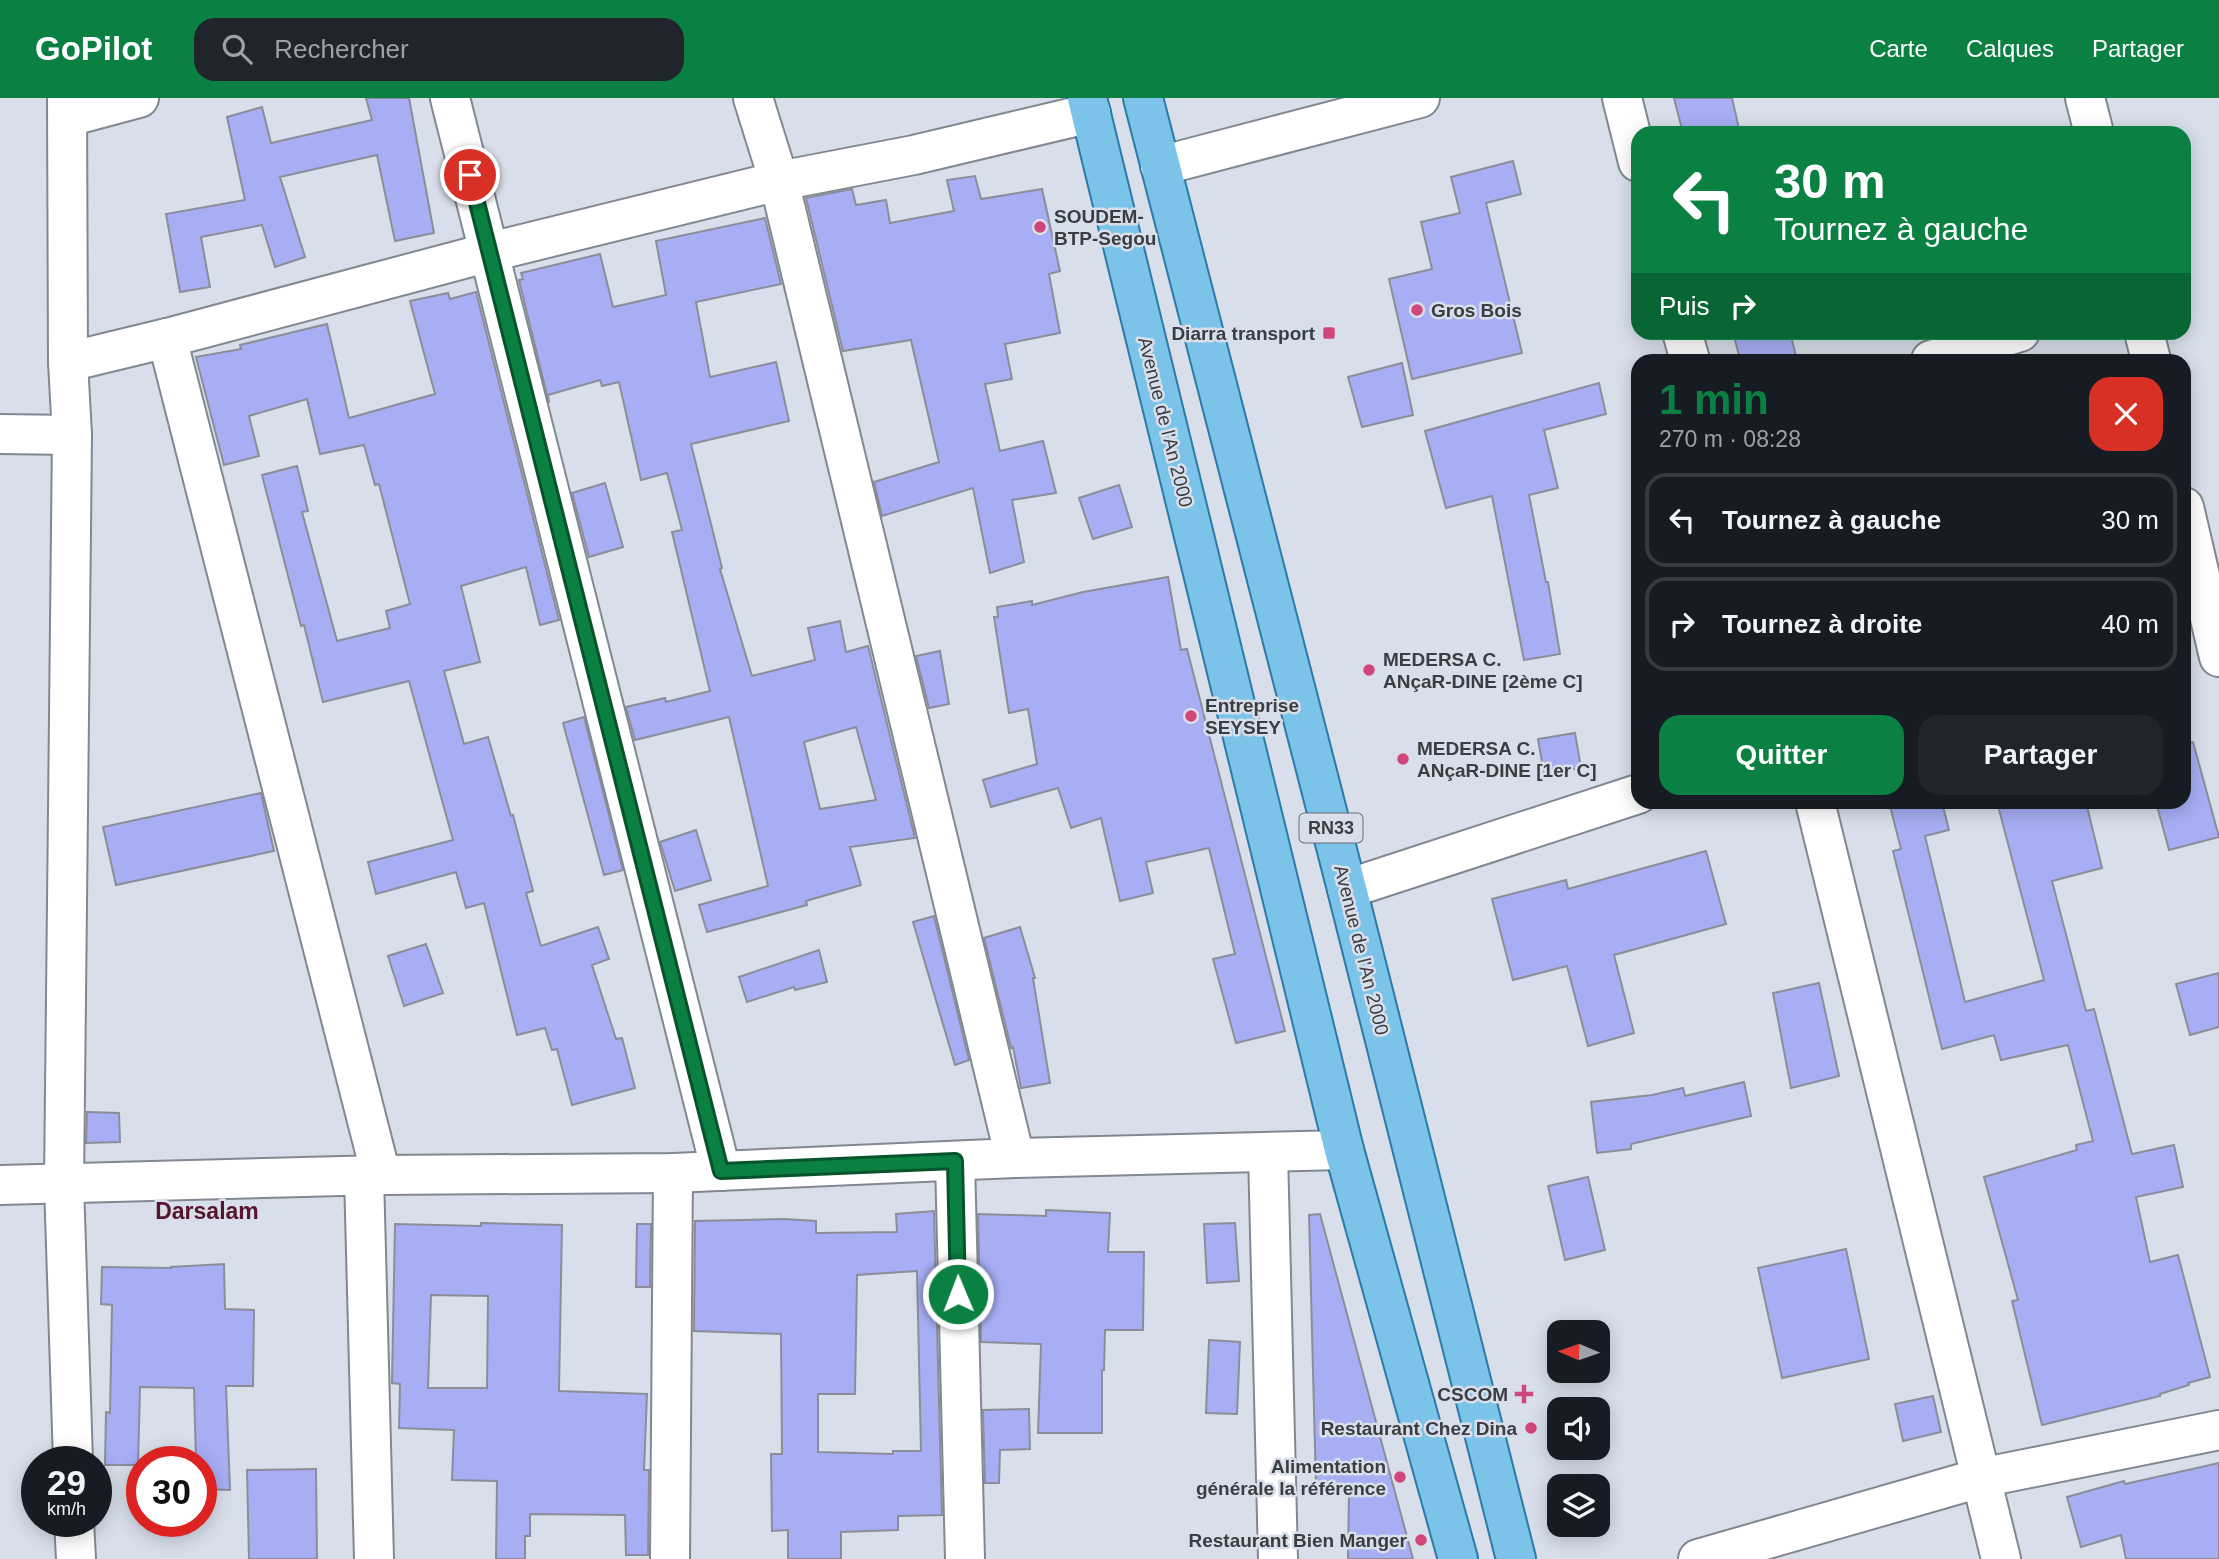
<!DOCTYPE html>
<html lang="fr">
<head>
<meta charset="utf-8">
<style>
  :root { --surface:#171b24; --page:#20242c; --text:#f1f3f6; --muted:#9ea1a6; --line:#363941; --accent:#0b8043 }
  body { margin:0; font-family:Arial,sans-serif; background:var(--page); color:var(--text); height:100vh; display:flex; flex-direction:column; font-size:26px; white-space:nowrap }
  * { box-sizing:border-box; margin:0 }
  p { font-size:23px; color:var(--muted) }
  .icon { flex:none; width:38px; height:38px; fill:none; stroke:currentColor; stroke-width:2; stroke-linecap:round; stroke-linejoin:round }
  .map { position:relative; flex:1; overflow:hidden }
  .details { position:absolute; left:1631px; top:256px; width:560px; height:455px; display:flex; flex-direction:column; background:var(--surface); border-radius:21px; box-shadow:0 4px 18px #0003 }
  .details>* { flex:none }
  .guide { position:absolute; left:1631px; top:28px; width:560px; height:214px; border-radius:21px; box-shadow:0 4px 18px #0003; background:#0b8043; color:#fff; overflow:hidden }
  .needle { width:46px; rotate:272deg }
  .buttons { position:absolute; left:1547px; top:1222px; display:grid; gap:14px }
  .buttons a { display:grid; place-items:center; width:63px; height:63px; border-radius:14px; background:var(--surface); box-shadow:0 4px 18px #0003; font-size:35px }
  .speed { position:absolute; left:21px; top:1348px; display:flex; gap:14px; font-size:35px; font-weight:700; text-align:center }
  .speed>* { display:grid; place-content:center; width:91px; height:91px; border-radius:50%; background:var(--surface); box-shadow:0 4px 18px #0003; line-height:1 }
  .speed small { font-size:18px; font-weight:400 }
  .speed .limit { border:10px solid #d22; background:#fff; color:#111 }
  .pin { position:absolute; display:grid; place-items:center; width:60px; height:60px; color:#fff; margin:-30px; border:4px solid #fff; border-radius:50%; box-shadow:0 2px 7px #0007 }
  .me { position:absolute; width:77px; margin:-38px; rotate:359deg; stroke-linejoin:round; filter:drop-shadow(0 0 5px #0008) }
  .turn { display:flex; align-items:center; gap:24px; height:147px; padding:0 28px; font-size:32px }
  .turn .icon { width:91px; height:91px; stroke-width:2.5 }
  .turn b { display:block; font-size:49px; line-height:60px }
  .then { display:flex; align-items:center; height:66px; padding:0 28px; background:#0003; gap:14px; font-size:26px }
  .round { display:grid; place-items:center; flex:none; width:74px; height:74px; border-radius:21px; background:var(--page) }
  .headline { display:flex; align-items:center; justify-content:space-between; height:119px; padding:0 28px }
  h1 { font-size:42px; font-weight:800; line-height:52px; color:var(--accent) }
  .button { display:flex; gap:14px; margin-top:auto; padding:14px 28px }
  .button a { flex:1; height:80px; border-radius:21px; background:var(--accent); color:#fff; font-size:28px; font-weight:800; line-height:80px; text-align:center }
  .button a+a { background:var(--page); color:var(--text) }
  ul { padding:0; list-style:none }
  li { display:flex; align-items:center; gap:21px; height:94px; margin:0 14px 10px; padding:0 14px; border:4px solid var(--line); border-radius:21px }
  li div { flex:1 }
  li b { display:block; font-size:26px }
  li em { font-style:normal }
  header { display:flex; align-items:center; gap:42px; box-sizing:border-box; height:98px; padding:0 35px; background:var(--accent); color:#fff }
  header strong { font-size:33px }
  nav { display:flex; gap:38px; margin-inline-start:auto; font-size:24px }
  .search { width:490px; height:63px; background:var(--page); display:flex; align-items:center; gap:18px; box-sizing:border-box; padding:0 24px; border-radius:21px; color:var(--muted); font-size:26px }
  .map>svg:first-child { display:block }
  .building { fill:#a7aef4; stroke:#8c8d99; stroke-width:2; fill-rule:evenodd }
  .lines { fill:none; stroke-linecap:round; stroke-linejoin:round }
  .street-casing { stroke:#818892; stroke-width:42 }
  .primary-casing { stroke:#2c7aa5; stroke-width:42 }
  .street { stroke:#fff; stroke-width:38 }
  .primary { stroke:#7cc3e9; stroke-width:38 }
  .route-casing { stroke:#07532c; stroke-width:18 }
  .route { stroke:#0b8043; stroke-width:12 }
  .poi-dot { fill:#d0457a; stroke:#d8dfea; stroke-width:2.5 }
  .labels { text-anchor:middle; stroke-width:5; stroke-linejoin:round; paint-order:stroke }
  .shield { fill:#d8dfea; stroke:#696e74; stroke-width:2 }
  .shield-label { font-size:18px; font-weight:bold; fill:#3a3d42 }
  .poi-label { font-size:19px; font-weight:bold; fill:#3a3d42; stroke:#d8dfea; text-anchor:start }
  .street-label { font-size:19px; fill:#3a3d42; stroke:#d8dfea }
  .quarter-label { font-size:23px; font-weight:bold; fill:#57142e; stroke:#d8dfea }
</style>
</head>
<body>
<header>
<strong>GoPilot</strong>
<div class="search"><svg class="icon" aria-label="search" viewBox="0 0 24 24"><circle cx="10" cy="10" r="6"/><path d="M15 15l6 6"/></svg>Rechercher</div>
<nav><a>Carte</a><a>Calques</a><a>Partager</a></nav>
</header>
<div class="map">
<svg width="2219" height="1461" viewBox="0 0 2219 1461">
  <rect width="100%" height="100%" fill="#d8dfea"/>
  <g class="building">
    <polygon points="366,0 409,0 434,135 395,143 377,57 280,79 305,159 275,169 262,127 201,139 210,189 180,194 166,116 245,102 227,19 262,9 271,45 372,22"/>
    <polygon points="1674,0 1732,0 1740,35 1683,35"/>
    <polygon points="1513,63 1521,96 1486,105 1522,255 1412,281 1389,181 1432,171 1421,124 1460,115 1451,79"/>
    <polygon points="975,78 981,101 1042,91 1060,173 1049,176 1060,235 1005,246 1012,281 985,286 1000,353 1043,343 1056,395 1012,402 1024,464 990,475 973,390 882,418 874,384 939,364 911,242 843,253 806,100 852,91 856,107 886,102 890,125 954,113 947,82"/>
    <path d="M765,120L781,186L696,204L710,279L776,264L789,323L691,346L722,470L720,471L752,578L815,562L808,530L840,523L846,554L868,548L915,740L850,749L861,787L806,803L807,807L707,834L699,807L768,788L729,619L635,642L626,609L665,600L666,604L710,593L672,434L682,432L667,375L641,382L619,284L602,288L600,282L548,297L549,305L519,182L523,181L521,175L600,156L613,209L666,197L656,143ZM856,629L876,702L820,711L804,644Z"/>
    <polygon points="476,194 559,522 540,527 526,469 461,488 480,564 444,573 464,646 488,639 511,718 513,717 533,793 526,795 541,848 598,829 609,861 592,867 616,941 622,940 635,990 572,1007 557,951 552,952 545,930 517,937 484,805 466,810 456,774 376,796 368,764 453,742 409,583 323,604 304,527 301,528 262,377 297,368 308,413 302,414 337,543 390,530 386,513 410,506 379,386 375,387 364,347 320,356 307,301 249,318 259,358 224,367 196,259 241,251 240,247 327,226 349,320 435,296 410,203 448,195 450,201"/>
    <polygon points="1733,234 1790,234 1797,262 1740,262"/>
    <polygon points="1402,265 1413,317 1362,329 1348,279"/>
    <polygon points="1599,285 1606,316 1544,332 1558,390 1529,397 1546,484 1548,484 1560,556 1524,562 1492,398 1446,410 1425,333"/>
    <polygon points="605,385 623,449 589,459 572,395"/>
    <polygon points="1119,387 1132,429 1093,441 1079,400"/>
    <polygon points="1168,479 1181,552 1187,551 1285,933 1236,945 1213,861 1235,856 1209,750 1146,764 1153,795 1120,803 1101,720 1071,730 1058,690 991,709 983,682 1037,666 1028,611 1009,615 994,519 998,519 997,509 1032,503 1032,507 1083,494"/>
    <polygon points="940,553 949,606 929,610 916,558"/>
    <polygon points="584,619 623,772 604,777 563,625"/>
    <polygon points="1575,635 1581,670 1544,676 1538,641"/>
    <polygon points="2193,644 2219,739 2169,752 2156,704 2184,704 2184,645"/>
    <polygon points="261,695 274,753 116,787 103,729"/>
    <polygon points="1889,704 1942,704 1949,732 1925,738 1965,904 2044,882 1997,704 2086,704 2102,770 2052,783 2086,913 2094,911 2132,1056 2174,1047 2183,1089 2136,1099 2150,1164 2178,1157 2210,1279 2188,1285 2189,1287 2160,1296 2160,1298 2042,1327 2012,1203 2018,1202 1984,1079 2077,1052 2076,1047 2093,1043 2068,947 2001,962 1994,937 1942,951 1893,753 1901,751"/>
    <polygon points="696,732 711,782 675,793 660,744"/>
    <polygon points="1706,753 1726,826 1614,857 1634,935 1588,948 1567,868 1513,882 1492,801 1566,782 1568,791"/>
    <polygon points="934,818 969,962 955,967 913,824"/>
    <polygon points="1020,829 1035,880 1033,880 1050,985 1021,990 1013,949 1011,950 984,840"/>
    <polygon points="426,846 443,895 404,908 388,858"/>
    <polygon points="819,852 827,884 795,892 794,889 747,904 739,879"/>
    <polygon points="2219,875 2219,929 2190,937 2176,886"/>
    <polygon points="1819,885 1839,978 1791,990 1773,895"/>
    <polygon points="1744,984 1751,1018 1631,1046 1631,1051 1597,1055 1591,1004 1652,997 1683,990 1685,998"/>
    <polygon points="87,1014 119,1015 120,1044 86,1045"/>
    <polygon points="1588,1079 1605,1152 1565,1162 1548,1088"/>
    <polygon points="1046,1112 1110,1115 1108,1154 1144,1154 1143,1232 1105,1232 1104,1272 1102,1272 1102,1335 1038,1335 1041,1246 981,1244 978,1116 1046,1118"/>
    <path d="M934,1113L942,1417L898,1418V1432L841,1434V1461H788V1432L772,1433L771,1356H782L781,1236L694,1233L695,1123L784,1121L816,1123V1135L897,1134L896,1116ZM917,1173L921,1353H893V1356L818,1354V1296H855L857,1177Z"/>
    <polygon points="1320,1116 1413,1461 1348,1461 1349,1396 1316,1388 1309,1117"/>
    <path d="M481,1125L562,1127L559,1293L647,1296L644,1372H649L648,1457H626L625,1417L530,1416V1438H525V1461H496L497,1383L452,1382L454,1332L399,1330L400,1286L392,1285L395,1126L481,1128ZM431,1197L488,1198L487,1290H428Z"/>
    <polygon points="1235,1125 1239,1183 1207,1185 1204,1126"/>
    <polygon points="637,1126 651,1126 650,1189 636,1189"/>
    <polygon points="1846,1151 1869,1261 1782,1280 1758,1170"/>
    <polygon points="224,1166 225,1211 254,1212 253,1288 226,1288 230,1392 201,1391 201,1363 196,1363 194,1290 140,1289 138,1367 105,1367 106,1314 110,1315 112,1207 101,1206 102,1169 171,1170 171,1169"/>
    <polygon points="1209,1242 1240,1244 1237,1316 1206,1315"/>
    <polygon points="1933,1298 1941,1334 1903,1343 1895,1306"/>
    <polygon points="1029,1311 1030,1351 1000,1352 999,1385 985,1385 983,1312"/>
    <polygon points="2219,1365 2219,1461 2126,1461 2121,1437 2081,1449 2067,1399 2124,1383 2125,1386"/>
    <polygon points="316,1371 317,1461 249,1461 247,1372"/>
  </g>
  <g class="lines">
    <defs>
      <g id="street">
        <polyline points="67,0 68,264 72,337 64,1086 73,1363"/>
        <polyline points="450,0 721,1073"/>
        <polyline points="753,0 779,83 1015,1060"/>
        <polyline points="1622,0 1638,64"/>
        <polyline points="2085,0 2094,35"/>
        <polyline points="68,19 139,0"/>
        <polyline points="1160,68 1420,0"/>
        <polyline points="1682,234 1690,262"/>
        <polyline points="2144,234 2151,262"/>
        <polyline points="167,240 381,1077"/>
        <polyline points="1931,262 2020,234"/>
        <polyline points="68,264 167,240 490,154 779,83 914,57 1091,15"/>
        <polyline points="0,336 72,337"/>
        <polyline points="2184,409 2219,559"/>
        <polyline points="1815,704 2001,1461"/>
        <polyline points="1347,791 1638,696"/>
        <polyline points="1268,1054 1278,1461"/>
        <polyline points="955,1063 965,1461"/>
        <polyline points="364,1077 374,1461"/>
        <polyline points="0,1087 381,1077 673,1075 1015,1060 1344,1052"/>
        <polyline points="74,1423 76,1461"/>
        <polyline points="670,1461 673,1075"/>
        <polyline points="1698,1461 1980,1380 2219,1332"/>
      </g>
      <g id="primary">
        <polyline points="1087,0 1344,1052 1458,1461"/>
        <polyline points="1143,0 1347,791 1516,1461"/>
      </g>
    </defs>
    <use href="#street" class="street-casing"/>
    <use href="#primary" class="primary-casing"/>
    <use href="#street" class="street"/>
    <use href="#primary" class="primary"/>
  </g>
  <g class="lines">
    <defs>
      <polyline id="route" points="470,77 721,1073 955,1063 958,1196"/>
    </defs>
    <use href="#route" class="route-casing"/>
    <use href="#route" class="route"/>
  </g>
  <g class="poi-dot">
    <circle cx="1040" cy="129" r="7"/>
    <circle cx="1417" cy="212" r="7"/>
    <rect x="1322" y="228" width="14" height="14" rx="3.5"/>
    <circle cx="1369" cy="572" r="7"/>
    <circle cx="1191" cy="618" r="7"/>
    <circle cx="1403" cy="661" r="7"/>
    <path d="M1520.5 1285.5h7v7h7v7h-7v7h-7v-7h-7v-7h7z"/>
    <circle cx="1531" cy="1330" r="7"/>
    <circle cx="1400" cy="1379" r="7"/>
    <circle cx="1421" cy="1442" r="7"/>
  </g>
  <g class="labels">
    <rect class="shield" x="1299.5" y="715.5" width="63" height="29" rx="5"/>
    <g class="shield-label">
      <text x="1331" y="736">RN33</text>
    </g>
    <g class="poi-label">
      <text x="1054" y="125">SOUDEM-<tspan x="1054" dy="22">BTP-Segou</tspan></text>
      <text x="1431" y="219">Gros Bois</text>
      <text x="1315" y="242" text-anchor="end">Diarra transport</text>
      <text x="1383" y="568">MEDERSA C.<tspan x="1383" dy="22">ANçaR-DINE [2ème C]</tspan></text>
      <text x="1205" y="614">Entreprise<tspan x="1205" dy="22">SEYSEY</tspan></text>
      <text x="1417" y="657">MEDERSA C.<tspan x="1417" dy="22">ANçaR-DINE [1er C]</tspan></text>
      <text x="1508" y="1303" text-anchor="end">CSCOM</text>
      <text x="1517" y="1337" text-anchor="end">Restaurant Chez Dina</text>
      <text x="1386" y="1375" text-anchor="end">Alimentation<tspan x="1386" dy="22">générale la référence</tspan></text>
      <text x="1407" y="1449" text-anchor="end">Restaurant Bien Manger</text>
    </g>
    <g class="street-label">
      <text transform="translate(1166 324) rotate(76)" y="7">Avenue de l'An 2000</text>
      <text transform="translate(1362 852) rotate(76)" y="7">Avenue de l'An 2000</text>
    </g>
    <g class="quarter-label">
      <text x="207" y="1121">Darsalam</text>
    </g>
  </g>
</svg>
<div class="buttons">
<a><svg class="needle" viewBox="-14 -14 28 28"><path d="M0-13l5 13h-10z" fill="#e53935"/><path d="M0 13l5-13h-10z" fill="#9ea1a6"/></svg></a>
<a><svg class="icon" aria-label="sound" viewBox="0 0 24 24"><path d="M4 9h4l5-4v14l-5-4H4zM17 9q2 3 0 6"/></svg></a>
<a><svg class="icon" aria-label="layers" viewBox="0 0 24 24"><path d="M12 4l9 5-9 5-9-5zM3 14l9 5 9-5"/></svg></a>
</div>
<div class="speed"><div>29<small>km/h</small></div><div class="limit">30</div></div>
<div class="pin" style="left:470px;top:77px;background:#d93025"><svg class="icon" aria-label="arrive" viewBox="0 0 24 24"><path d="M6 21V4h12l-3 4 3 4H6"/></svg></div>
<svg class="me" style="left:958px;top:1196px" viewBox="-20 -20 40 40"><circle r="17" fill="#0b8043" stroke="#fff" stroke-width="3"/><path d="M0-11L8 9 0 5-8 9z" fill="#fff"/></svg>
<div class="guide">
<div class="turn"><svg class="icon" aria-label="left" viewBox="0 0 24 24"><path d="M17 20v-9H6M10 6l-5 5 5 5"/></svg><div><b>30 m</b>Tournez à gauche</div></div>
<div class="then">Puis<svg class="icon" aria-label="right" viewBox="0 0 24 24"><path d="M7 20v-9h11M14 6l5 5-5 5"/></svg></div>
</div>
<section class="details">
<div class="headline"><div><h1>1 min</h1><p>270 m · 08:28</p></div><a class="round" style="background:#d93025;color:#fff"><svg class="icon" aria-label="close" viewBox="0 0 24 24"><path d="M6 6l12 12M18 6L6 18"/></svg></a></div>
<ul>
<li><svg class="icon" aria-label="left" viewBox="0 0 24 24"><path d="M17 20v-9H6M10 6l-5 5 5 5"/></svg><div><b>Tournez à gauche</b></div><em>30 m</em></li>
<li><svg class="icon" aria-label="right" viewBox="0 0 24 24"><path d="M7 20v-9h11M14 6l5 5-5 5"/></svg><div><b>Tournez à droite</b></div><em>40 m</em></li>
</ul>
<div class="button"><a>Quitter</a><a>Partager</a></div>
</section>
</div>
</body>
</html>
